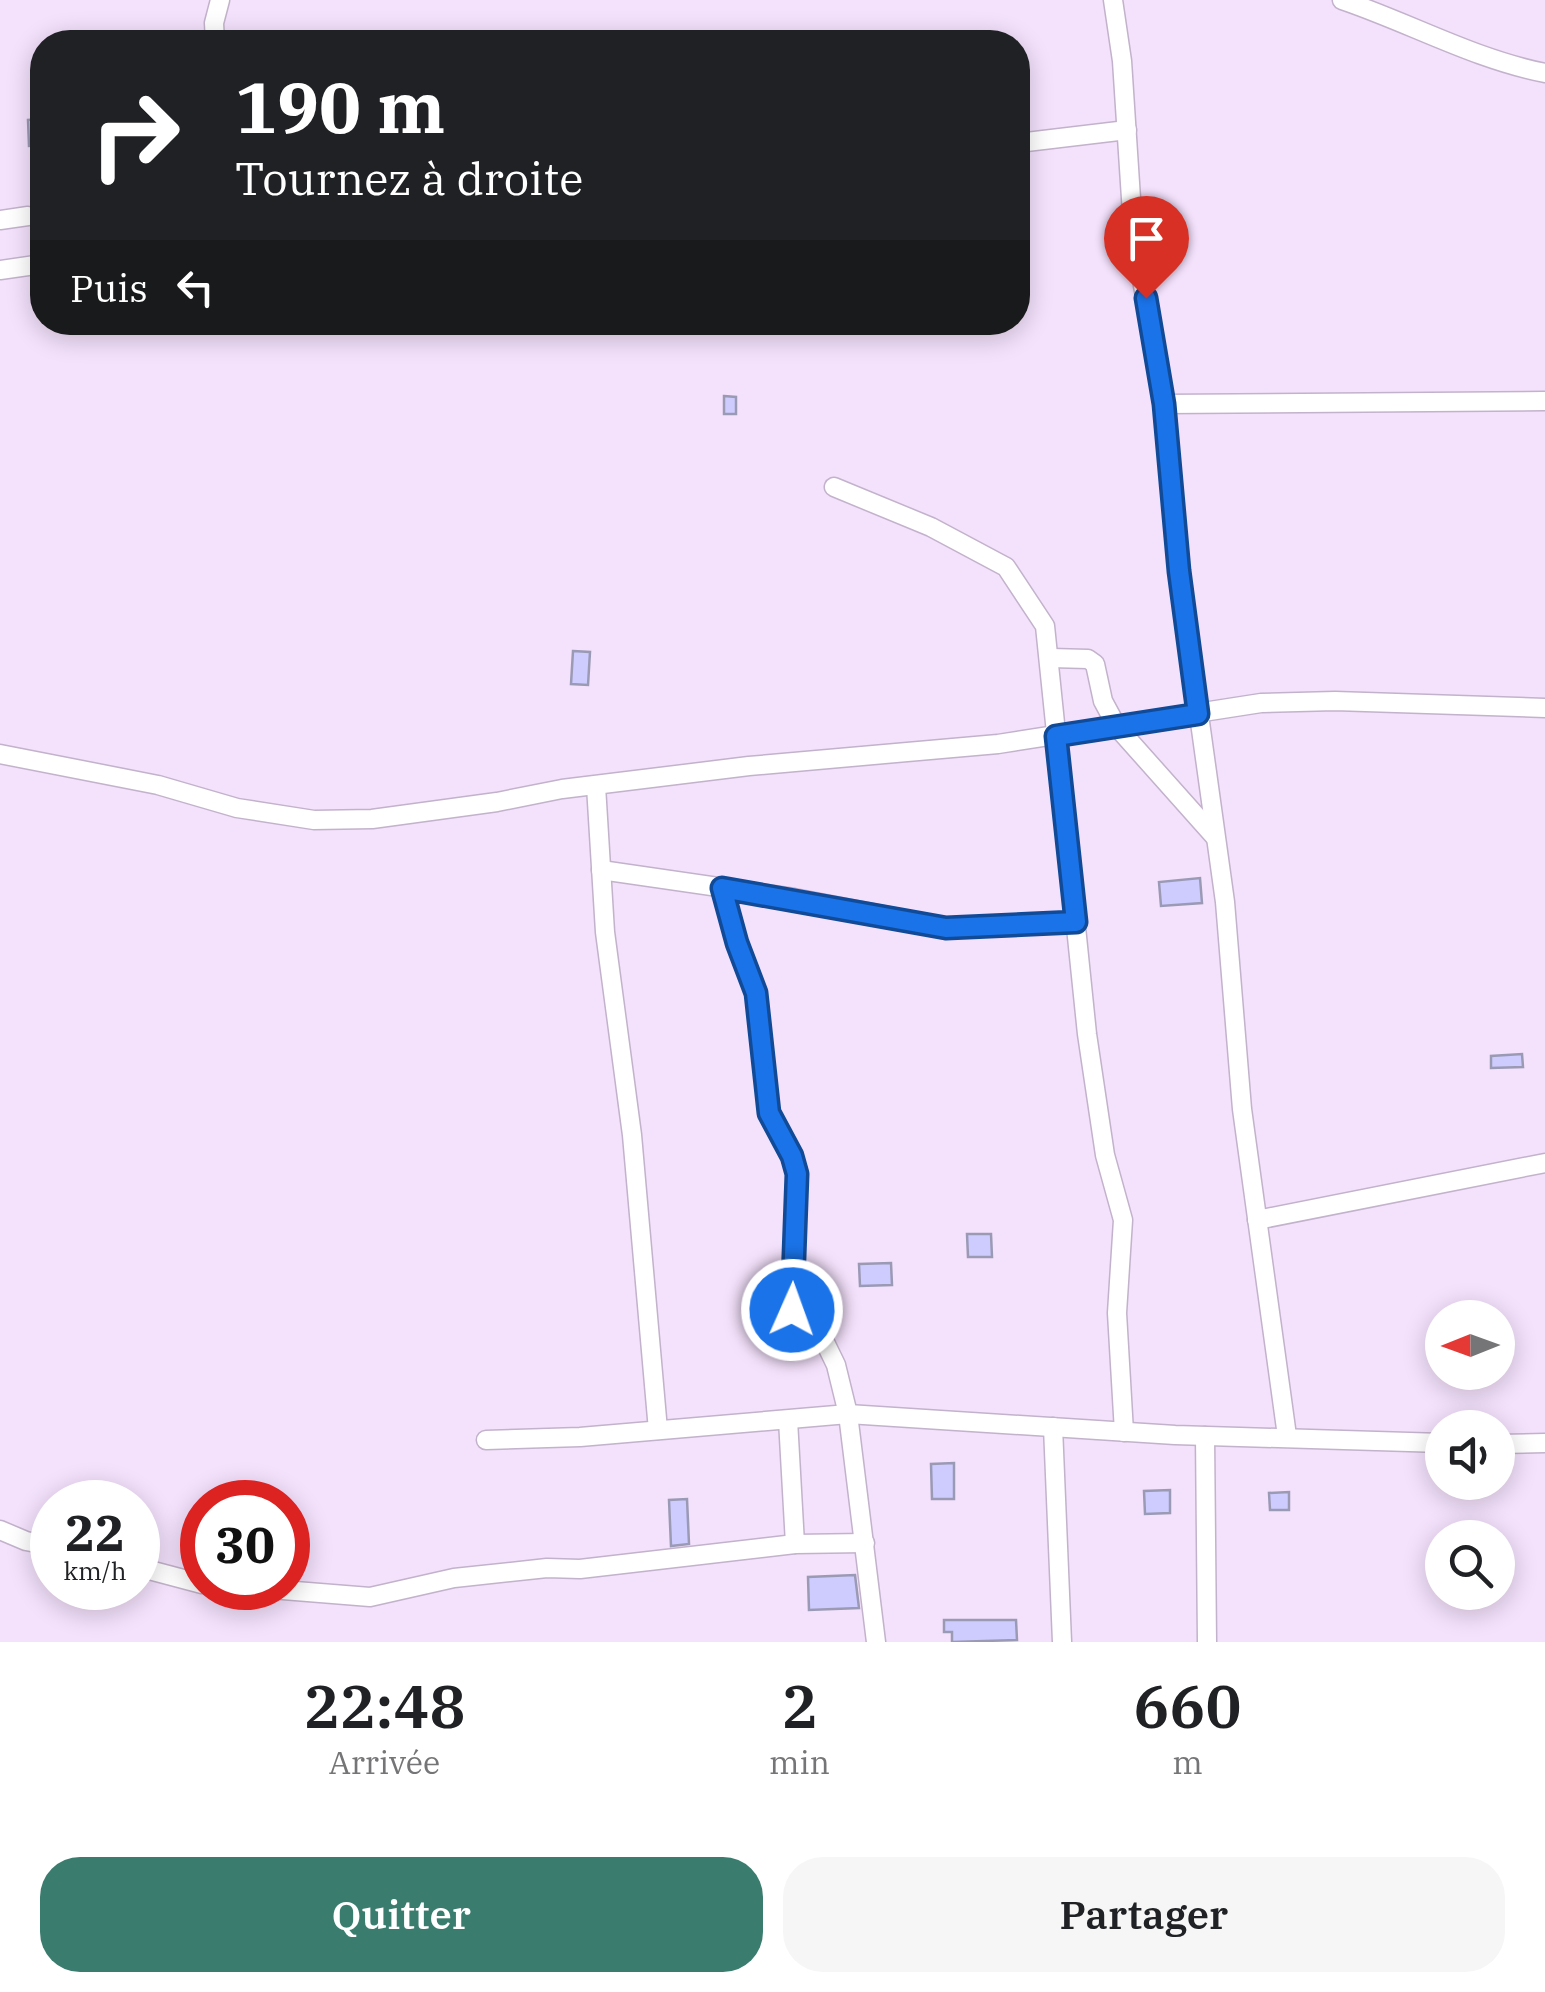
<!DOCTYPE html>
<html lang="fr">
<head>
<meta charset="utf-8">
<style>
  :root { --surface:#fff; --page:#f6f6f6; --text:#202124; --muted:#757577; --accent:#3a7c6e }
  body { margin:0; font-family:"IBM Plex Serif",serif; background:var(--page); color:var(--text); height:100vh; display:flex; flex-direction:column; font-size:38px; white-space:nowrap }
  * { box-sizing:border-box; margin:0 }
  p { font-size:32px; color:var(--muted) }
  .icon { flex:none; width:55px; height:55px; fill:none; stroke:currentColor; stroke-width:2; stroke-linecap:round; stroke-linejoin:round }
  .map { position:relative; height:1642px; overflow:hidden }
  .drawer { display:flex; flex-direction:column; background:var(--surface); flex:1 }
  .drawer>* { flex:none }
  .top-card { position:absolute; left:30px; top:30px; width:1000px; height:305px; border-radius:40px; box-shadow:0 5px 25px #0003; background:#202124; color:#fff; overflow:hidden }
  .needle { width:65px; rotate:269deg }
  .fabs { position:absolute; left:1425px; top:1300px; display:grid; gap:20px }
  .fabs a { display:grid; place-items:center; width:90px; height:90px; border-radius:50%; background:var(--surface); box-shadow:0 5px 25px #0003; font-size:50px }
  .speed { position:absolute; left:30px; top:1480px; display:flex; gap:20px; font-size:50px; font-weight:700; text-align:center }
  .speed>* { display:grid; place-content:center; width:130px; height:130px; border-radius:50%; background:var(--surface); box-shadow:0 5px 25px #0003; line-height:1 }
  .speed small { font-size:25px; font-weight:400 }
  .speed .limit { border:15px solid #d22; background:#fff; color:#111 }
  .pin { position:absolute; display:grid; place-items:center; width:85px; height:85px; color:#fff; margin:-102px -42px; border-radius:50% 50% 50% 0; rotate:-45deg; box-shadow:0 0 10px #0007 }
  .pin .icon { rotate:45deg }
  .me { position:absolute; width:110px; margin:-55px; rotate:2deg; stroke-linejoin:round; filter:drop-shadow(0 0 8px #0008) }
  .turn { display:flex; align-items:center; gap:35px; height:210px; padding:0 40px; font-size:45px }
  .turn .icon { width:130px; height:130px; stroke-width:2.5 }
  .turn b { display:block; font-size:70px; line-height:85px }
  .then { display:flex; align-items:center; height:95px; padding:0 40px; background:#0003; gap:20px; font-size:38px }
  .eta { display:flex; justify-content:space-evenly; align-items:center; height:170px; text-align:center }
  .eta b { font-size:60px; font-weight:600; line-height:70px }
  .cta { display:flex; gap:20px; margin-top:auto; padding:20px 40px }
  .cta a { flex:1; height:115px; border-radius:40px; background:var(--accent); color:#fff; font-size:40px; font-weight:600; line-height:115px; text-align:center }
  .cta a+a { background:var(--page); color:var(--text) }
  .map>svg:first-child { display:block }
  .building { fill:#cecbff; stroke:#9b9ab5; stroke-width:2.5 }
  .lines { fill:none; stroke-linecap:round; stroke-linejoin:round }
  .street-casing { stroke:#c3b2cb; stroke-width:21 }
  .street { stroke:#fff; stroke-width:18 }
  .route-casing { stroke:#114b97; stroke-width:25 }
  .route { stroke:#1a73e8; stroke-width:18 }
</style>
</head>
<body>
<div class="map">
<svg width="1545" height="1642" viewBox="0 0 1545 1642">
  <rect width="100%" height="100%" fill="#f4e1fc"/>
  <g class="building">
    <polygon points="42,119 42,145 29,146 28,120"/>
    <polygon points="724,396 736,397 736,414 724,414"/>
    <polygon points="573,651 590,652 588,685 571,684"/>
    <polygon points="1200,878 1202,903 1161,906 1159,882"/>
    <polygon points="1522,1054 1523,1067 1491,1068 1491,1056"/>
    <polygon points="967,1234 991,1234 992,1257 968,1257"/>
    <polygon points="891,1263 892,1285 860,1286 859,1264"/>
    <polygon points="954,1463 954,1499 932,1499 931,1464"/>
    <polygon points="1170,1490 1170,1513 1145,1514 1144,1491"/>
    <polygon points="1289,1492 1289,1510 1270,1510 1269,1493"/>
    <polygon points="687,1499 689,1544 671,1546 669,1500"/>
    <polygon points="855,1575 859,1608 809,1610 808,1577"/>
    <polygon points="944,1620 1016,1620 1017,1640 952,1642 952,1632 944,1632"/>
  </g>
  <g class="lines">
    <defs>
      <g id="street">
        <polyline points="1113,0 1122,61 1133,229 1164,404 1179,571 1225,902 1242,1109 1287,1436"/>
        <path d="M1342,0C1410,23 1474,59 1545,73"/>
        <polyline points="215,42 214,23 220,0"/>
        <polyline points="1018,143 1127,130"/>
        <polyline points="0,220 28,216"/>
        <polyline points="0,270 42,264"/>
        <polyline points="1164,404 1545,401"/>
        <polyline points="834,487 931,527 1006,567 1045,626 1087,1034 1105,1155 1123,1220 1117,1313 1124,1432"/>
        <polyline points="1051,658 1088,659 1095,664 1103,701 1117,727 1215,837"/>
        <polyline points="0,754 158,785 237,808 314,820 372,819 497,802 562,789 749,766 998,744 1261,703 1335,701 1545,708"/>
        <polyline points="596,786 605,932 632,1135 658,1430"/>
        <polyline points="601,870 794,898 945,927 1076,922"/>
        <polyline points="722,887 737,943 757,993 769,1113 792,1156 797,1174 790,1306 796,1315 820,1332 836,1365 848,1414 876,1642"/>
        <polyline points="1257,1220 1545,1163"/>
        <polyline points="788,1420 795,1544"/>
        <polyline points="1053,1427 1062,1642"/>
        <polyline points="1205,1436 1207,1642"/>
        <polyline points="486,1440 580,1437 848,1414 1175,1435 1442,1443"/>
        <polyline points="1498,1444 1545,1443"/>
        <polyline points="0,1530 26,1541 52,1546"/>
        <polyline points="138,1567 202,1584"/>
        <polyline points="258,1588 370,1597 454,1578 547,1568 580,1569 795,1544 865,1543"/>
      </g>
    </defs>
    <use href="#street" class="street-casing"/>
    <use href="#street" class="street"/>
  </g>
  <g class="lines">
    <defs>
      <polyline id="route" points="792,1310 797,1174 792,1156 769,1113 756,993 737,943 722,888 946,928 1076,922 1056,736 1198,714 1179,571 1164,404 1146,298"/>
    </defs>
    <use href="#route" class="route-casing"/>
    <use href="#route" class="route"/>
  </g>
</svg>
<div class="fabs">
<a><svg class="needle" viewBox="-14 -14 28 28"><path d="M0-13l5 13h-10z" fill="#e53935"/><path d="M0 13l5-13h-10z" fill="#757577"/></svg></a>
<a><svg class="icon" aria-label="sound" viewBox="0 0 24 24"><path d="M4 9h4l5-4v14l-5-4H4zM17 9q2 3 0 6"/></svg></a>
<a><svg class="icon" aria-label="search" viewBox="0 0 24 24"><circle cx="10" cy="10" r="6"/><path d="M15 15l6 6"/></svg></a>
</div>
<div class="speed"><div>22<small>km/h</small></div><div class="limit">30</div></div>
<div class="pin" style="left:1146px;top:298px;background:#d93025"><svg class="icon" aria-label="arrive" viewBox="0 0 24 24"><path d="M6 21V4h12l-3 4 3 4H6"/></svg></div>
<svg class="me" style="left:792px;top:1310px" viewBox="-20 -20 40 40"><circle r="17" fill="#1a73e8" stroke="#fff" stroke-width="3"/><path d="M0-11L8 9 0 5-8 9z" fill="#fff"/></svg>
<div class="top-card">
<div class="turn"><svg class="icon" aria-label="right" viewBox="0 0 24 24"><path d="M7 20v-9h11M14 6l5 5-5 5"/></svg><div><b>190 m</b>Tournez à droite</div></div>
<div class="then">Puis<svg class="icon" aria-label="left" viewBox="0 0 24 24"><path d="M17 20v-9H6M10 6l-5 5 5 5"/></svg></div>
</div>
</div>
<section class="drawer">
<div class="eta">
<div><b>22:48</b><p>Arrivée</p></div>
<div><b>2</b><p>min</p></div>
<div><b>660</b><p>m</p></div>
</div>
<div class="cta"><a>Quitter</a><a>Partager</a></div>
</section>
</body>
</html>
